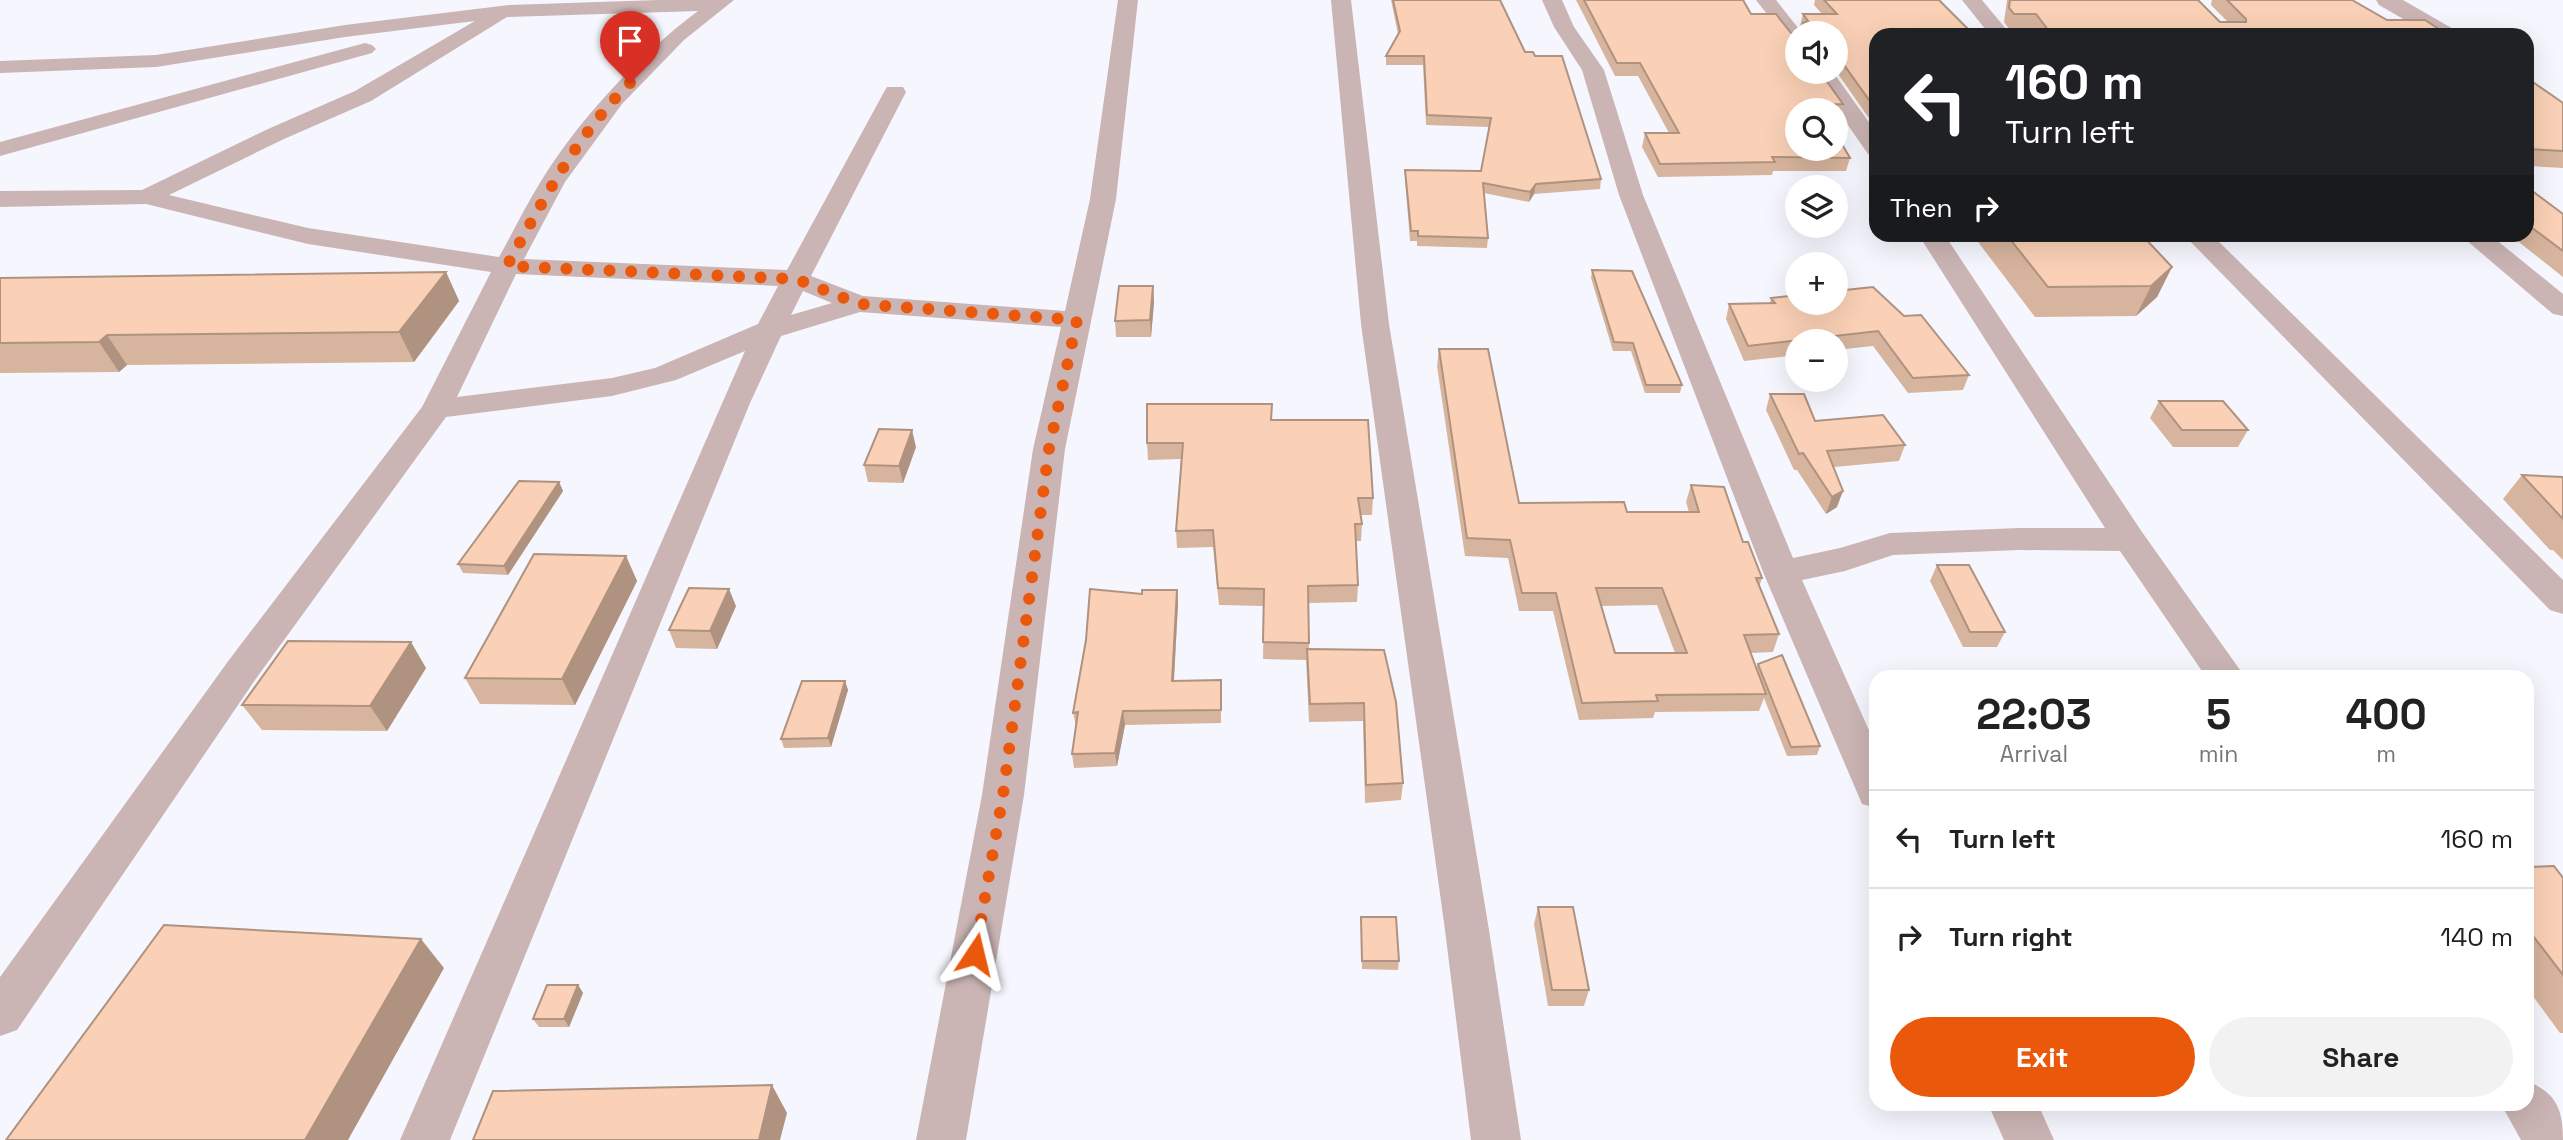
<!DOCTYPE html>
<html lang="en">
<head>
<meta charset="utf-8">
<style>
  :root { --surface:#fff; --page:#f2f2f2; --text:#222; --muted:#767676; --line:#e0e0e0; --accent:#ea580c }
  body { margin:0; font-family:"Space Grotesk",sans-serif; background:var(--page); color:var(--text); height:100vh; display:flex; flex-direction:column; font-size:26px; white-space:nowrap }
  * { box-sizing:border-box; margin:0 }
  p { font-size:23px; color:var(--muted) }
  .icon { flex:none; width:38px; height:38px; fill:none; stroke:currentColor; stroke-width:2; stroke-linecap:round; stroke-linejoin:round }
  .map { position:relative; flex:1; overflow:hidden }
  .details { position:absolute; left:1869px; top:670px; width:665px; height:441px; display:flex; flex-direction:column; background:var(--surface); border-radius:21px; box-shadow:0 7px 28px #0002 }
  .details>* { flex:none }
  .banner { position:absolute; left:1869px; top:28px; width:665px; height:214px; border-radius:21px; box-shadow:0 7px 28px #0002; background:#202124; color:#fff; overflow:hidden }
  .buttons { position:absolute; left:1785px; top:21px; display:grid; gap:14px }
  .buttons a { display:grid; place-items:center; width:63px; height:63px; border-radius:50%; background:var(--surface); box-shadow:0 7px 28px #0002; font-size:35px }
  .pin { position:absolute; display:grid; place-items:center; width:60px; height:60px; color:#fff; margin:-72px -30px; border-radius:50% 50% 50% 0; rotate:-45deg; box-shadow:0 0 7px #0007 }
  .pin .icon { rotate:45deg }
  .me { position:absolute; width:77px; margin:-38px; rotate:10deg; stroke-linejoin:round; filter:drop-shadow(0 0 5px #0008) }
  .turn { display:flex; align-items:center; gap:24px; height:147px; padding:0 21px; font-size:32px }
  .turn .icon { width:91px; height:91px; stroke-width:2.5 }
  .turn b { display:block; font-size:49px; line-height:60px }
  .then { display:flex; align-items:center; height:66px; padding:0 21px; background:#0003; gap:14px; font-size:26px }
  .eta { display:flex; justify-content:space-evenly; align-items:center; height:119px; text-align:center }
  .eta b { font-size:42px; font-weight:700; line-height:49px }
  .cta { display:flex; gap:14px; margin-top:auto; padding:14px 21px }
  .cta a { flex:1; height:80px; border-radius:42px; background:var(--accent); color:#fff; font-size:28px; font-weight:700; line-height:80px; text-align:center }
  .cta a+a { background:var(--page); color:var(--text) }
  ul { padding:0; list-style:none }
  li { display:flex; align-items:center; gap:21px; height:98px; padding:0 21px; border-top:2px solid var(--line) }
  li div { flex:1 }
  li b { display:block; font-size:26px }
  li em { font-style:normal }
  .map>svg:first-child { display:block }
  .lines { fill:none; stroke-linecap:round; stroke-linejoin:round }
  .minor { fill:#cbb4b4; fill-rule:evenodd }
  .tertiary { fill:#cbb4b4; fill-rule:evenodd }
  .wall { fill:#d7b49d; fill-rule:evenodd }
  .shaded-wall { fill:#af927f }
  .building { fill:#fad1b6; stroke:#af927f; stroke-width:2; fill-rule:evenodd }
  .route { stroke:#ea580c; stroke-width:12; stroke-dasharray:0 21.6 }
</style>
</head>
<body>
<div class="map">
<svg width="2563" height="1140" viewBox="0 0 2563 1140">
  <rect width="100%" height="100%" fill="#f6f7fe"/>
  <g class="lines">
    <g class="minor">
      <path d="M658,0H734L684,40L622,104L565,182L524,259L787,270L884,92L887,87H903L906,92L811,276L863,296L1065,311L1090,199L1118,0H1138L1116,199L1065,449L1024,795L966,1140H916L982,795L1033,449L1061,327L860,312L781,336L750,403L450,1140H400L745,351L676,380L612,396L446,417L255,680L17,1030L0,1036V977L229,660L422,407L491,272L308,244L146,204L0,207V191L142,190L268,129L355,91L475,21L345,37L156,67L0,73V61L156,55L345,25L509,5ZM698,11C639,55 580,118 541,181C526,205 513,232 499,257L308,228L169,195L284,139L371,101L507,17ZM516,274L778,286L758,324L655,368L612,378L457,397ZM803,291L832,303L791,315Z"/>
      <polygon points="1331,0 1351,0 1389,324 1489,930 1521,1140 1471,1140 1445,930 1361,324"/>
      <polygon points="1542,0 1562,0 1574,27 1604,70 1643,195 1793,558 1840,548 1890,533 2020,528 2105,528 1918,234 1944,234 2142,532 2245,677 2206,677 2120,551 2020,550 1893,555 1845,571 1802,580 1876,746 1876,808 1862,804 1763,572 1619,195 1582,70 1554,27"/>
      <polygon points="1756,0 1776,0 1802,33 1797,33 1797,46 1790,44"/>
      <polygon points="1962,0 1982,0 2011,35 1990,35"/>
      <polygon points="365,43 372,45 376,49 372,53 0,156 0,142"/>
      <polygon points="1811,72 1833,72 1876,132 1876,156 1868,154"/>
      <polygon points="2183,234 2211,234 2563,580 2563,614 2550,610"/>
      <polygon points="2459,234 2489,234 2563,294 2563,316 2553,314"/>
      <path d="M2527,1081C2557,1093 2563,1110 2563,1140H2521L2501,1104H2527Z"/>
      <polygon points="1988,1104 2038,1104 2054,1140 2004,1140"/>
    </g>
    <polygon class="tertiary" points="2376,0 2403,0 2455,30 2458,35 2431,35 2379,5"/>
  </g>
  <g class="wall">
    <polygon points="1391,0 1500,0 1525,52 1535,56 1601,179 1600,189 1534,194 1529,202 1484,193 1488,238 1487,248 1417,246 1417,241 1410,241 1405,179 1405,170 1481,171 1489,127 1426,125 1423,65 1386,65 1386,56 1398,34"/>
    <polygon points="1576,0 1743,0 1751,14 1797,72 1843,104 1839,118 1836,118 1836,110 1797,110 1850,158 1846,171 1773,171 1772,175 1658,177 1642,147 1645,133 1669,133 1638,76 1615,76"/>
    <polygon points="1815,0 1939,0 1876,35 1876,117 1868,117 1836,71 1836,33 1800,33 1801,28 1800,26 1803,14 1822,14 1814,5"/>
    <polygon points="2007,0 2198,0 2220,22 2228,22 2211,5 2212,0 2352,0 2387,20 2448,35 2035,35 2031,29 2009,29 2004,22"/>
    <polygon points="2527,78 2563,103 2563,168 2527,166"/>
    <polygon points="2527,187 2563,214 2563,277 2510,235 2494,234 2527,234"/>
    <polygon points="1972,234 2141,234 2172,267 2157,297 2136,316 2035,317"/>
    <polygon points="2330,234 2457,234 2332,236"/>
    <polygon points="1592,270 1682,385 1680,393 1645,393 1631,351 1613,351 1591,278"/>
    <polygon points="446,272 459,301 414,362 127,365 119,372 0,373 0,278"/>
    <polygon points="1153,286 1154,302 1151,337 1116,337 1115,321"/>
    <polygon points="1771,298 1836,303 1969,375 1963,390 1908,393 1873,346 1836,350 1836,341 1797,341 1797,355 1744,361 1726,319 1729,304 1770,303"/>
    <path d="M1439,349L1519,503L1627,512H1689L1686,502L1691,485L1743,542L1762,578L1759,587L1779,634L1773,652L1751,653L1756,668L1758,664L1820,746L1817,755L1787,756L1764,698L1759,711L1655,712L1653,718L1579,720L1553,611H1519L1508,558L1465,556L1437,366ZM1657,605L1675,653H1615L1601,606Z"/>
    <polygon points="1770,394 1815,421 1905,445 1899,461 1834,467 1837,507 1826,514 1797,470 1794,470 1766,410"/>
    <polygon points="2159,401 2248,430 2238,447 2173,447 2150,418"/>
    <polygon points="1272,404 1272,420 1373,498 1372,515 1360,515 1362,524 1361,541 1356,541 1358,585 1357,602 1308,603 1309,649 1384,650 1403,783 1401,800 1365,803 1363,721 1309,722 1306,660 1263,659 1264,606 1219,605 1213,547 1177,548 1176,531 1181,459 1148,460 1147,443"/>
    <polygon points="916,447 903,483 868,482 864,465"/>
    <polygon points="2522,475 2563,477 2563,560 2553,550 2550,550 2503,499"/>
    <polygon points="559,482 563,491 508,575 463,573 458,564"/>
    <polygon points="626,556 637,581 575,705 480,704 465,678"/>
    <polygon points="1937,565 2005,632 1997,647 1963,647 1930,581"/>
    <polygon points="1177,590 1178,603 1174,681 1221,680 1221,723 1125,725 1117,766 1074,768 1072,754 1076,726 1073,713 1142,594"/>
    <polygon points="736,606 717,649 676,648 669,630"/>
    <polygon points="426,668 387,731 262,730 242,705"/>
    <polygon points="845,681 848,690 831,747 784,748 781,739"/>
    <polygon points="2527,867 2563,878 2563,1033 2560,1033 2527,988"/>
    <polygon points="1538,907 1589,990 1584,1006 1548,1006 1534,924"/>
    <polygon points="1361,917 1399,961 1398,970 1362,969"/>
    <polygon points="578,985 583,993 569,1027 539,1027 533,1019"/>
  </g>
  <g class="shaded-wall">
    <polygon points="1536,184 1534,194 1529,202 1530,192"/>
    <polygon points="2172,267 2157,297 2136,316 2151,286"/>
    <polygon points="446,272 459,301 414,362 399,332"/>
    <polygon points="1153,286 1154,302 1151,337 1150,320"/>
    <polygon points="107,335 127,365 119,372 99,342"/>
    <polygon points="912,430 916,447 903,483 899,466"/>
    <polygon points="559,482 563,491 508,575 504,566"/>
    <polygon points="1843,491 1837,507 1826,514 1832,497"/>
    <polygon points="626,556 637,581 575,705 562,679"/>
    <polygon points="729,589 736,606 717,649 710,631"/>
    <polygon points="1177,590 1178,603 1173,695 1172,681"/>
    <polygon points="411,642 426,668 387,731 370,706"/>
    <polygon points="845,681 848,690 831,747 828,738"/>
    <polygon points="1123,711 1125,725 1117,766 1115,753"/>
    <polygon points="421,939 444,968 348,1140 305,1140"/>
    <polygon points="578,985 583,993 569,1027 564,1019"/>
    <polygon points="772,1085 787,1113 780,1140 759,1140"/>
  </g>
  <g class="building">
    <polygon points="1393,0 1500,0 1525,52 1533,52 1535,56 1562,56 1601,179 1536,184 1530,192 1483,183 1488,238 1418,236 1418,231 1411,231 1405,170 1481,171 1491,118 1427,115 1424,56 1386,56 1400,31"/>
    <polygon points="1584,0 1743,0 1751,14 1776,14 1791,33 1797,35 1797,72 1820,72 1843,104 1818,105 1821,110 1797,110 1797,149 1836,149 1836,134 1850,158 1772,157 1775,162 1660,164 1645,133 1679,133 1640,63 1617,63"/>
    <polygon points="1824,0 1939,0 1974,35 1876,35 1876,104 1872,104 1839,58 1836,58 1836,33 1803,33 1803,23 1808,21 1803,14 1837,14"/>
    <polygon points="2010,0 2198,0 2220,22 2246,22 2246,19 2227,0 2352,0 2387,20 2425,20 2448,35 2052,35 2036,14 2014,14 2009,8"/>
    <polygon points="2527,78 2563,103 2563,151 2527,149"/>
    <polygon points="2527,187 2563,214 2563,251 2527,224"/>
    <polygon points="2006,234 2141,234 2172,267 2151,286 2048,287"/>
    <polygon points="1592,270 1632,271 1682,385 1646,385 1633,343 1614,342"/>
    <polygon points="446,272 399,332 107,335 99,342 0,343 0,278"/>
    <polygon points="1119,286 1153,286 1150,320 1115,321"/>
    <polygon points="1873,287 1904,316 1921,315 1969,375 1913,378 1878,331 1748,346 1729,304 1775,303 1771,298 1797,295 1797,303 1836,303 1836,291"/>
    <path d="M1439,349H1488L1519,503L1624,502L1627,512H1699L1691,485L1724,487L1743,542H1748L1762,578H1756L1779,634L1744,635L1766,694L1656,695L1658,701L1582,703L1556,593H1522L1510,540L1467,538ZM1596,588H1662L1687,653H1615Z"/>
    <polygon points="1770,394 1804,394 1815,421 1883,415 1905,445 1827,451 1843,491 1832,497 1803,453 1799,454"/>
    <polygon points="2159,401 2223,401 2248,430 2182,430"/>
    <polygon points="1147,404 1272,404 1271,420 1368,420 1373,498 1358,498 1362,524 1355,524 1358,585 1308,586 1309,643 1263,642 1264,589 1218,588 1213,530 1176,531 1183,443 1147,443"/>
    <polygon points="879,429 912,430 899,466 864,465"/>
    <polygon points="2522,475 2563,477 2563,519"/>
    <polygon points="519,481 559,482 504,566 458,564"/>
    <polygon points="534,554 626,556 562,679 465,678"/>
    <polygon points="1937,565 1969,565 2005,632 1970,632"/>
    <polygon points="689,588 729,589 710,631 669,630"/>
    <polygon points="1090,589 1142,594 1142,590 1177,590 1172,681 1221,680 1221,710 1123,711 1115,753 1072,754 1078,712 1073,713 1086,640"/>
    <polygon points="288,641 411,642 370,706 242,705"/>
    <polygon points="1307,649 1384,650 1396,702 1403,783 1366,785 1364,703 1310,704"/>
    <polygon points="1782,655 1820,746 1791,747 1758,664"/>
    <polygon points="802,681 845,681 828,738 781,739"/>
    <polygon points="2554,866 2563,878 2563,975 2527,928 2527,867"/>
    <polygon points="1538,907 1573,907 1589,990 1552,990"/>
    <polygon points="1361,917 1396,917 1399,961 1362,961"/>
    <polygon points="164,925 421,939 305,1140 6,1140"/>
    <polygon points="547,985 578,985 564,1019 533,1019"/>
    <polygon points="772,1085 759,1140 473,1140 493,1091"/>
  </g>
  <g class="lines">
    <path class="route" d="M630,83C577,135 542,202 507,266L796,279L859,304L1077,320L1049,449L1003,795L975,954"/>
  </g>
</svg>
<div class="buttons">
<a><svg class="icon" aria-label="sound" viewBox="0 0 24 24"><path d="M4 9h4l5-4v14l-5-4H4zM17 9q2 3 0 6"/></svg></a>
<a><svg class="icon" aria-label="search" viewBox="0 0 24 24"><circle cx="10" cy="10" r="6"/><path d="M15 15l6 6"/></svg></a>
<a><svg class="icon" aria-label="layers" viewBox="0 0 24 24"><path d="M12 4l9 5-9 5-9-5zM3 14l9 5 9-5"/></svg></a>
<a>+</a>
<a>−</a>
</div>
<div class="pin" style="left:630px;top:83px;background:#d93025"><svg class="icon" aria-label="arrive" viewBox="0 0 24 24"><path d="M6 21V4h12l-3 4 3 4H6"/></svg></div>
<svg class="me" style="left:975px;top:954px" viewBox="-20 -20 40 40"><path d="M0-17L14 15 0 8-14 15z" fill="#ea580c" stroke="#fff" stroke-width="4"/></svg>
<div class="banner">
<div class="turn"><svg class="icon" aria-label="left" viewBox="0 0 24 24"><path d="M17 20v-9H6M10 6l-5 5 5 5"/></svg><div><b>160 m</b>Turn left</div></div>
<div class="then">Then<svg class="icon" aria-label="right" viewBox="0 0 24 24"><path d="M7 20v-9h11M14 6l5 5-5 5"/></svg></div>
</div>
<section class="details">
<div class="eta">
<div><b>22:03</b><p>Arrival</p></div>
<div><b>5</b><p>min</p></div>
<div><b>400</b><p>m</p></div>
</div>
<ul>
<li><svg class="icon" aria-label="left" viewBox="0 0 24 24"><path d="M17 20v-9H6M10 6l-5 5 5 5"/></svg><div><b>Turn left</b></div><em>160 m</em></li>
<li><svg class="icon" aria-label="right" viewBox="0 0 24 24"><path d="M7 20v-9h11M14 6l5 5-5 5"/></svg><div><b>Turn right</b></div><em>140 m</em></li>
</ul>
<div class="cta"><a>Exit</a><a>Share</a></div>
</section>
</div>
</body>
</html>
